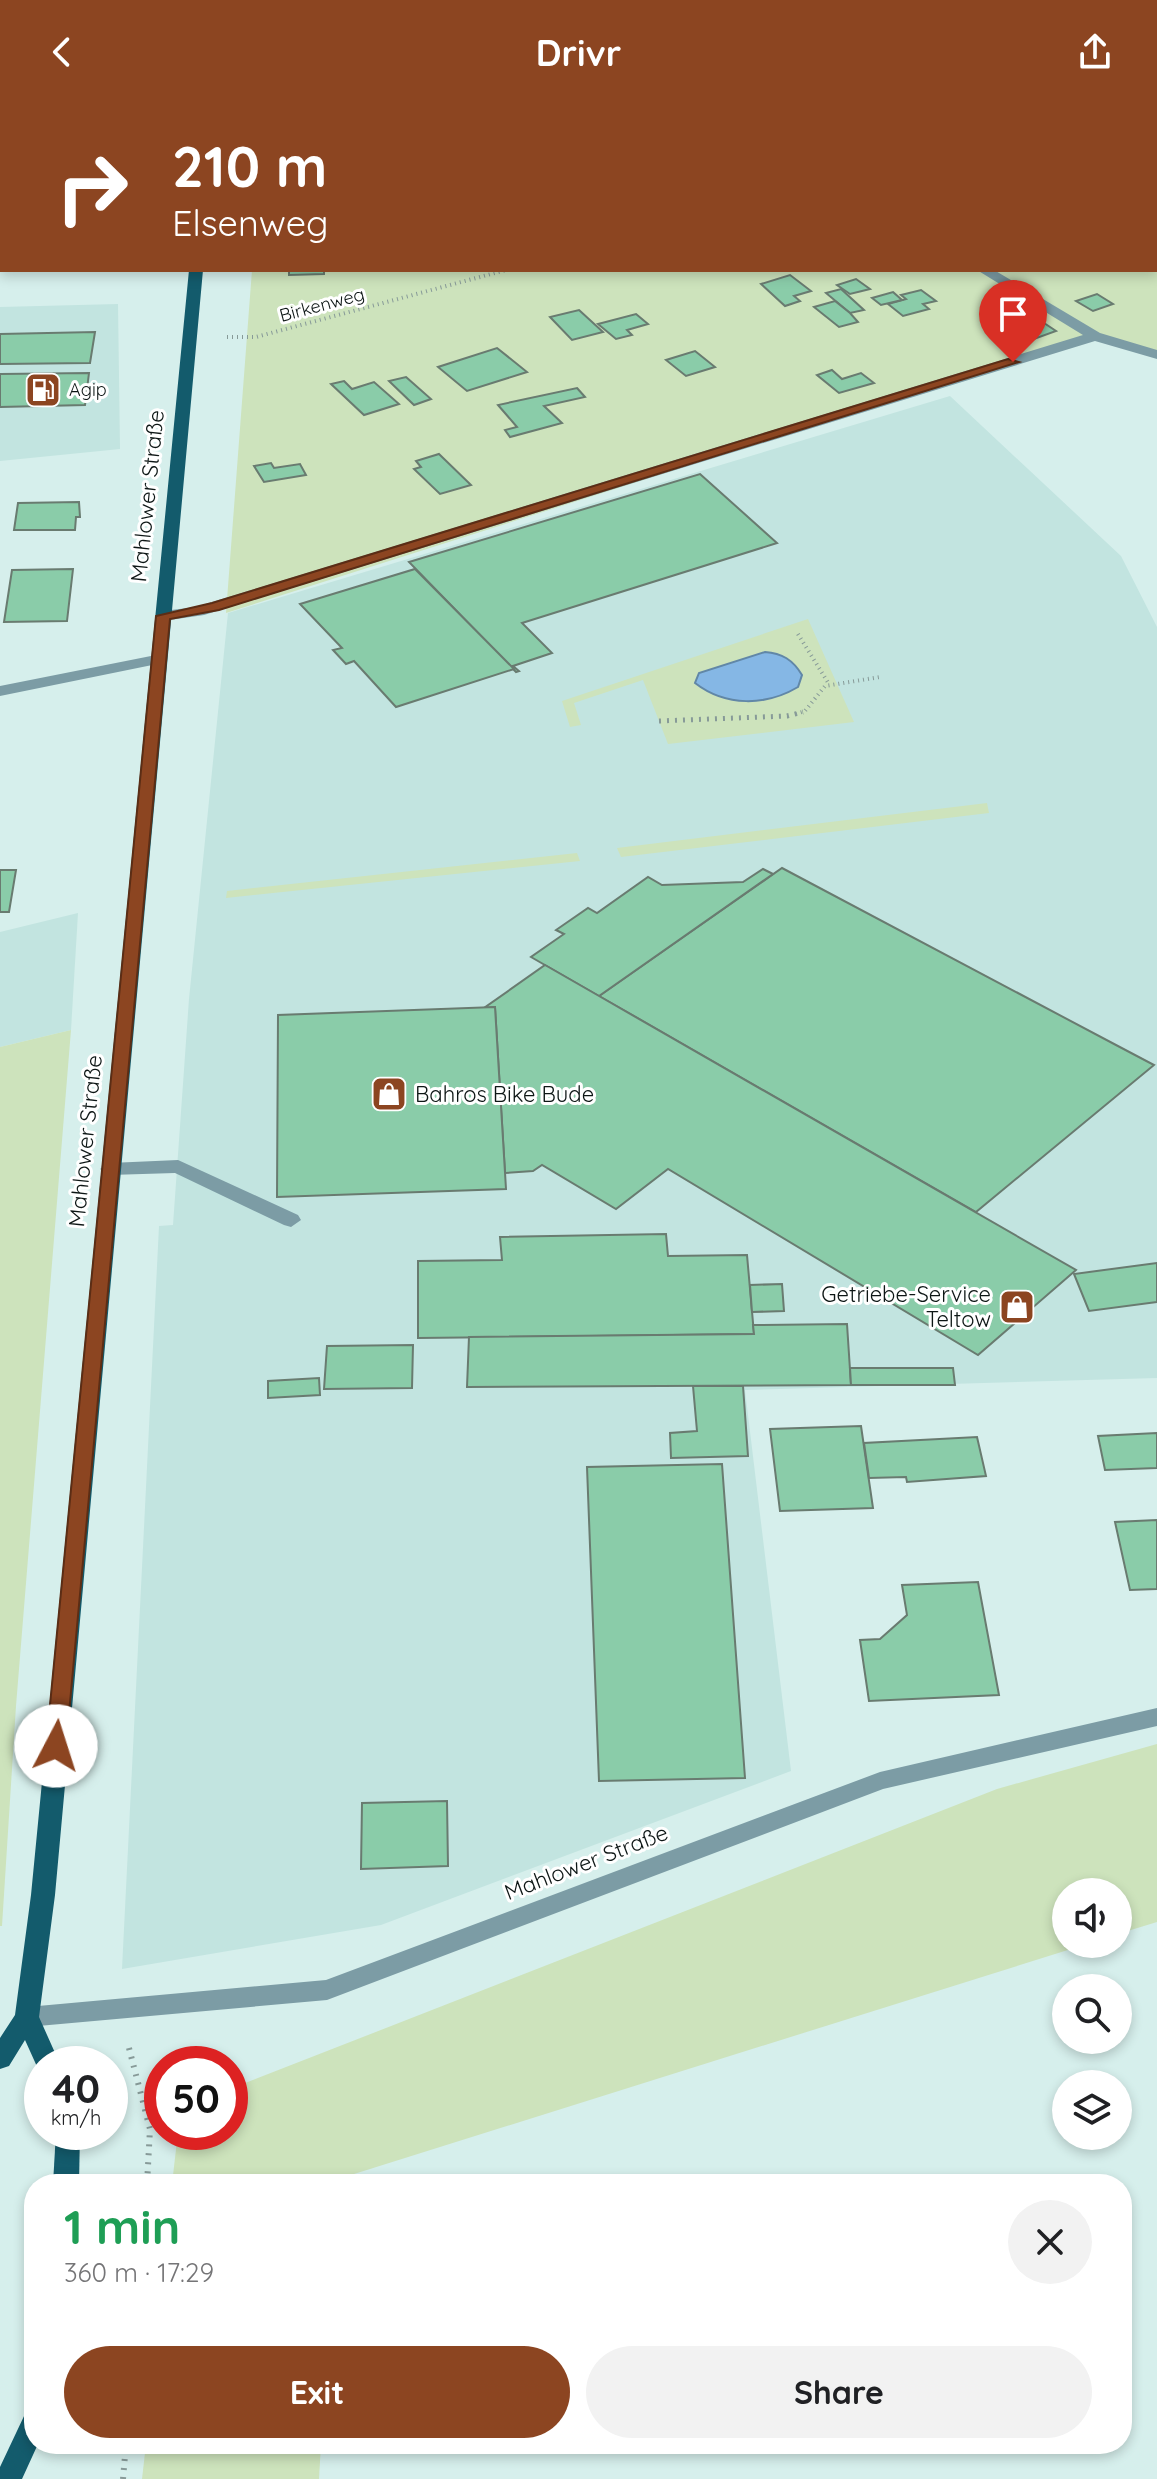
<!DOCTYPE html>
<html lang="en">
<head>
<meta charset="utf-8">
<style>
  :root { --surface:#fff; --page:#f2f2f2; --text:#202124; --muted:#757577; --accent:#8c4521 }
  body { margin:0; font-family:Quicksand,sans-serif; background:var(--page); color:var(--text); height:100vh; display:flex; flex-direction:column; font-size:30px; white-space:nowrap }
  * { box-sizing:border-box; margin:0 }
  p { font-size:26px; color:var(--muted) }
  .icon { flex:none; width:44px; height:44px; fill:none; stroke:currentColor; stroke-width:2; stroke-linecap:round; stroke-linejoin:round }
  .map { position:relative; flex:1; overflow:hidden }
  .drawer { position:absolute; left:24px; top:2070px; width:1108px; height:280px; display:flex; flex-direction:column; background:var(--surface); border-radius:32px; box-shadow:0 4px 12px #0003 }
  .drawer>* { flex:none }
  .top-card { position:absolute; left:0px; top:0px; width:1158px; height:168px; box-shadow:0 4px 12px #0003; background:#8c4521; color:#fff; overflow:hidden }
  .buttons { position:absolute; left:1052px; top:1774px; display:grid; gap:16px }
  .buttons a { display:grid; place-items:center; width:80px; height:80px; border-radius:50%; background:var(--surface); box-shadow:0 4px 12px #0003; font-size:40px }
  .speed { position:absolute; left:24px; top:1942px; display:flex; gap:16px; font-size:40px; font-weight:700; text-align:center }
  .speed>* { display:grid; place-content:center; width:104px; height:104px; border-radius:50%; background:var(--surface); box-shadow:0 4px 12px #0003; line-height:1 }
  .speed small { font-size:20px; font-weight:400 }
  .speed .limit { border:12px solid #d22; background:#fff; color:#111 }
  .pin { position:absolute; display:grid; place-items:center; width:68px; height:68px; color:#fff; margin:-82px -34px; border-radius:50% 50% 50% 0; rotate:-45deg; box-shadow:0 0 8px #0007 }
  .pin .icon { rotate:45deg }
  .me { position:absolute; width:88px; margin:-44px; rotate:5deg; stroke-linejoin:round; filter:drop-shadow(0 0 6px #0008) }
  .turn { display:flex; align-items:center; gap:28px; height:168px; padding:0 40px; font-size:36px }
  .turn .icon { width:104px; height:104px; stroke-width:2.5 }
  .turn b { display:block; font-size:56px; line-height:68px }
  .round { display:grid; place-items:center; flex:none; width:84px; height:84px; border-radius:42px; background:var(--page) }
  .head { display:flex; align-items:center; justify-content:space-between; height:136px; padding:0 40px }
  h1 { font-size:48px; font-weight:700; line-height:60px; color:#1e9e55 }
  .action { display:flex; gap:16px; margin-top:auto; padding:16px 40px }
  .action a { flex:1; height:92px; border-radius:48px; background:var(--accent); color:#fff; font-size:32px; font-weight:700; line-height:92px; text-align:center }
  .action a+a { background:var(--page); color:var(--text) }
  header { display:flex; justify-content:space-between; align-items:center; height:104px; padding:0 40px; background:var(--accent); color:#fff; font-size:36px; font-weight:700 }
  .map>svg:first-child { display:block }
  .built { fill:#c2e4e0 }
  .green { fill:#cde3bc }
  .water { fill:#85b7e5; stroke:#6187a7; stroke-width:2 }
  .building { fill:#8acca9; stroke:#697b70; stroke-width:2 }
  .lines { fill:none; stroke-linecap:round; stroke-linejoin:round }
  .path-far2 { stroke:#879a98; stroke-width:4; stroke-dasharray:1 4; stroke-linecap:butt }
  .path-far1 { stroke:#879a98; stroke-width:5; stroke-dasharray:2 6; stroke-linecap:butt }
  .path { stroke:#879a98; stroke-width:6; stroke-dasharray:2 7; stroke-linecap:butt }
  .minor { fill:#7c9ca5; fill-rule:evenodd }
  .major { fill:#135b6c; fill-rule:evenodd }
  .route { fill:#8c4521; stroke:#5b2d15; stroke-width:2 }
  .labels { text-anchor:middle; stroke-width:6; stroke-linejoin:round; paint-order:stroke }
  .far-street-label { font-size:18px; fill:#0d1615; stroke:#fff }
  .far-poi-label { font-size:18px; fill:#0d1615; stroke:#fff; text-anchor:start }
  .street-label { font-size:22px; fill:#0d1615; stroke:#fff }
  .poi-label { font-size:22px; fill:#0d1615; stroke:#fff; text-anchor:start }
</style>
</head>
<body>
<header><svg class="icon" aria-label="back" viewBox="0 0 24 24"><path d="M15 5l-7 7 7 7"/></svg>Drivr<svg class="icon" aria-label="share" viewBox="0 0 24 24"><path d="M12 15V3M7 8l5-5 5 5M5 13v7h14v-7"/></svg></header>
<div class="map">
<svg width="1157" height="2375" viewBox="0 0 1157 2375">
  <rect width="100%" height="100%" fill="#d6efec"/>
  <g class="built">
    <polygon points="118,200 120,345 0,357 0,203"/>
    <polygon points="950,292 1121,452 1157,523 1157,1274 745,1286 791,1667 381,1821 122,1865 159,1122 173,1121 189,895 228,509"/>
    <polygon points="78,809 71,926 0,943 0,828"/>
  </g>
  <g class="green">
    <polygon points="266,0 1157,0 1157,251 1095,232 226,509 252,166 1156,166 1156,2"/>
    <polygon points="808,515 854,618 668,640 643,576 574,599 581,621 570,623 562,597"/>
    <polygon points="987,699 989,709 621,753 617,744"/>
    <polygon points="577,749 580,757 226,794 227,787"/>
    <polygon points="71,926 16,1602 2,1822 0,1822 0,943"/>
    <polygon points="1157,1640 1157,1818 1118,1830 1118,1788 1066,1788 1066,1840 1087,1840 335,2076 335,2080 172,2080 178,2028 230,2028 230,1985 997,1685"/>
    <polygon points="146,2340 321,2340 319,2375 142,2375"/>
  </g>
  <path class="water" d="M765,548C782,549 793,556 802,571L798,583C766,602 726,603 695,579L699,569Z"/>
  <g class="building">
    <polygon points="0,0 68,0 2,2 0,11"/>
    <polygon points="289,166 324,166 324,170 289,171"/>
    <polygon points="790,171 811,187 794,192 800,197 785,202 761,180"/>
    <polygon points="856,175 870,185 850,190 837,181"/>
    <polygon points="841,185 864,206 850,209 826,189"/>
    <polygon points="921,186 936,197 923,200 929,205 903,212 888,200 906,195 901,191"/>
    <polygon points="893,188 902,196 881,201 872,194"/>
    <polygon points="1097,190 1113,200 1093,207 1076,197"/>
    <polygon points="835,197 850,209 858,218 839,223 814,203"/>
    <polygon points="579,206 603,228 572,236 550,213"/>
    <polygon points="636,210 648,220 627,226 632,231 616,235 598,220"/>
    <polygon points="1038,215 1056,227 1023,239 1004,226"/>
    <polygon points="95,228 90,259 0,260 0,230"/>
    <polygon points="497,244 527,268 467,287 438,263"/>
    <polygon points="695,247 715,263 686,272 666,256"/>
    <polygon points="832,266 842,275 861,269 874,279 839,289 817,271"/>
    <polygon points="89,269 85,301 0,303 0,270"/>
    <polygon points="406,273 431,295 414,301 389,277"/>
    <polygon points="344,277 352,285 374,278 399,300 364,311 331,280"/>
    <polygon points="577,284 585,293 544,302 562,319 510,333 505,326 517,323 498,301"/>
    <polygon points="439,350 471,381 440,390 414,365 421,363 416,357"/>
    <polygon points="271,359 274,364 300,360 306,371 264,378 254,362"/>
    <polygon points="700,370 777,439 522,519 552,549 513,562 519,567 516,568 409,458"/>
    <polygon points="79,398 80,413 76,413 75,426 14,426 18,399"/>
    <polygon points="73,465 67,517 4,518 12,466"/>
    <polygon points="415,465 514,565 396,603 354,557 346,560 333,546 342,544 300,500"/>
    <polygon points="782,764 1116,941 1154,961 976,1108 599,892"/>
    <polygon points="763,765 773,770 599,892 531,853 564,830 556,826 588,804 597,809 648,773 662,781 743,778"/>
    <polygon points="0,766 16,766 9,808 0,808"/>
    <polygon points="545,861 599,892 1076,1166 978,1251 668,1065 616,1105 542,1061 533,1067 505,1069 495,903 484,904"/>
    <polygon points="495,903 506,1085 277,1093 278,911"/>
    <polygon points="666,1130 668,1152 747,1151 754,1230 418,1234 418,1157 502,1156 500,1133"/>
    <polygon points="1157,1159 1157,1198 1089,1207 1074,1170"/>
    <polygon points="782,1180 784,1207 752,1208 750,1181"/>
    <polygon points="847,1220 851,1281 467,1283 469,1233 754,1230 753,1221"/>
    <polygon points="413,1241 412,1284 324,1285 327,1242"/>
    <polygon points="850,1264 953,1264 955,1281 851,1281"/>
    <polygon points="319,1274 320,1291 268,1294 268,1277"/>
    <polygon points="693,1282 743,1282 748,1352 671,1354 670,1329 697,1327"/>
    <polygon points="861,1322 873,1404 780,1407 770,1325"/>
    <polygon points="1157,1329 1157,1364 1105,1366 1098,1332"/>
    <polygon points="977,1333 986,1372 907,1378 906,1373 869,1374 864,1339"/>
    <polygon points="722,1360 745,1674 599,1677 587,1363"/>
    <polygon points="1157,1416 1157,1485 1130,1486 1115,1418"/>
    <polygon points="978,1478 999,1591 869,1597 860,1536 880,1535 907,1511 902,1481"/>
    <polygon points="447,1697 448,1762 361,1765 362,1699"/>
  </g>
  <g class="lines">
    <g class="path-far2">
      <polyline points="389,2 396,0"/>
      <polyline points="1112,2 1119,0"/>
      <polyline points="227,233 256,233 506,166"/>
      <polyline points="798,530 829,580"/>
      <polyline points="796,610 805,607 825,582 880,573"/>
    </g>
    <polyline class="path-far1" points="659,617 787,612 803,608"/>
    <g class="path">
      <polyline points="129,1944 150,2025 147,2080"/>
      <polyline points="123,2375 126,2340"/>
    </g>
    <g class="minor">
      <rect x="0" y="155" width="2" height="8"/>
      <polygon points="977,166 994,166 1100,229 1157,246 1157,255 1095,237 204,511 163,517 155,512 163,507 196,503 1083,231"/>
      <polygon points="161,550 167,552 167,558 0,592 0,582"/>
      <polygon points="178,1056 298,1111 301,1116 291,1123 284,1121 175,1069 110,1071 100,1065 110,1059"/>
      <polygon points="1157,1604 1157,1622 883,1685 327,1896 27,1923 18,1920 15,1913 18,1906 27,1903 326,1876 880,1668"/>
    </g>
    <g class="major">
      <polygon points="207,0 221,0 206,2"/>
      <polygon points="189,166 203,166 55,1791 39,1913 60,1960 42,1960 42,1968 39,1967 25,1936 9,1962 0,1965 0,1934 15,1911 31,1791"/>
      <polygon points="56,2028 80,2028 79,2080 53,2080"/>
      <polygon points="34,2307 34,2340 38,2340 22,2375 0,2375 0,2363 25,2310"/>
    </g>
  </g>
  <polygon class="route" points="1008,255 1019,258 219,506 170,515 66,1642 63,1648 49,1648 46,1642 156,512 212,499"/>
  <defs>
    <symbol id="fuel-square" viewBox="-11 -11 22 22"><rect x="-9" y="-9" width="18" height="18" rx="4" fill="#8c4521" stroke="#fff"/><path d="M-5.5-6h7V0h2V4h1.3V-2.5L3-4.5l.8-.8L6-3V5H2.5V1h-1V6h-7ZM-4.2-4.7v3.2H.2V-4.7Z" fill="#fff"/></symbol>
    <symbol id="shop-square" viewBox="-11 -11 22 22"><rect x="-9" y="-9" width="18" height="18" rx="4" fill="#8c4521" stroke="#fff"/><path d="M-5-2.5h2.3a2.7 3.5 0 0 1 5.4 0H5L5.5 6h-11ZM-1.5-2.5h3a1.5 2.3 0 0 0-3 0Z" fill="#fff"/></symbol>
  </defs>
  <g fill-rule="evenodd">
    <use href="#fuel-square" x="23" y="266" width="40" height="40"/>
    <use href="#shop-square" x="369" y="970" width="40" height="40"/>
    <use href="#shop-square" x="997" y="1183" width="40" height="40"/>
  </g>
  <g class="labels">
    <g class="far-street-label">
      <text transform="translate(322 201) rotate(-15)" y="6">Birkenweg</text>
    </g>
    <g class="far-poi-label">
      <text x="69" y="292">Agip</text>
    </g>
    <g class="street-label">
      <text transform="translate(147 392) rotate(-84)" y="8">Mahlower Straße</text>
      <text transform="translate(85 1037) rotate(-84)" y="8">Mahlower Straße</text>
      <text transform="translate(586 1758) rotate(-21)" y="8">Mahlower Straße</text>
    </g>
    <g class="poi-label">
      <text x="415" y="998">Bahros Bike Bude</text>
      <text x="991" y="1198" text-anchor="end">Getriebe-Service<tspan x="991" dy="25">Teltow</tspan></text>
    </g>
  </g>
</svg>
<div class="buttons">
<a><svg class="icon" aria-label="sound" viewBox="0 0 24 24"><path d="M4 9h4l5-4v14l-5-4H4zM17 9q2 3 0 6"/></svg></a>
<a><svg class="icon" aria-label="search" viewBox="0 0 24 24"><circle cx="10" cy="10" r="6"/><path d="M15 15l6 6"/></svg></a>
<a><svg class="icon" aria-label="layers" viewBox="0 0 24 24"><path d="M12 4l9 5-9 5-9-5zM3 14l9 5 9-5"/></svg></a>
</div>
<div class="speed"><div>40<small>km/h</small></div><div class="limit">50</div></div>
<div class="pin" style="left:1013px;top:258px;background:#d93025"><svg class="icon" aria-label="arrive" viewBox="0 0 24 24"><path d="M6 21V4h12l-3 4 3 4H6"/></svg></div>
<svg class="me" style="left:56px;top:1642px" viewBox="-20 -20 40 40"><circle r="19" fill="#fff"/><path d="M0-13L10 11 0 6-10 11z" fill="#8c4521"/></svg>
<div class="top-card">
<div class="turn"><svg class="icon" aria-label="right" viewBox="0 0 24 24"><path d="M7 20v-9h11M14 6l5 5-5 5"/></svg><div><b>210 m</b>Elsenweg</div></div>
</div>
<section class="drawer">
<div class="head"><div><h1>1 min</h1><p>360 m · 17:29</p></div><a class="round"><svg class="icon" aria-label="close" viewBox="0 0 24 24"><path d="M6 6l12 12M18 6L6 18"/></svg></a></div>
<div class="action"><a>Exit</a><a>Share</a></div>
</section>
</div>
</body>
</html>
